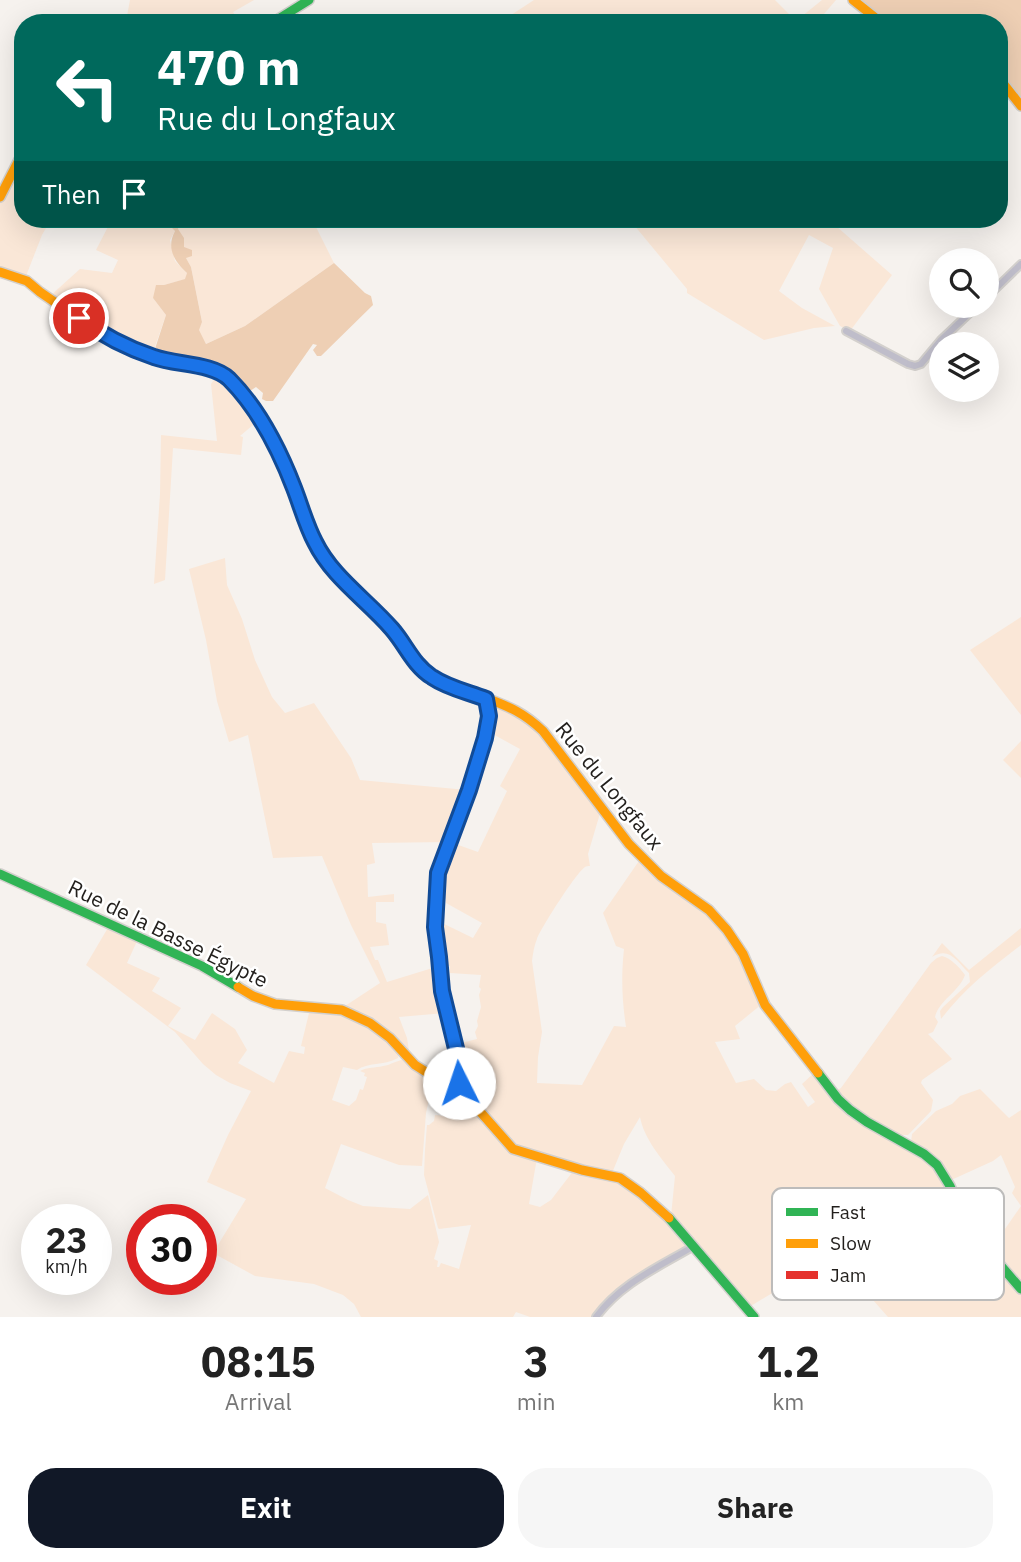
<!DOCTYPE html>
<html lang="en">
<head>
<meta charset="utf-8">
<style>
  :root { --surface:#fff; --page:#f6f6f6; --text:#222; --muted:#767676; --accent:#111827 }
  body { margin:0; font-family:"IBM Plex Sans",sans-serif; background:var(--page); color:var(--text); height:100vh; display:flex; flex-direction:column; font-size:26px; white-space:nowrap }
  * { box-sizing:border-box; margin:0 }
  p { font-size:23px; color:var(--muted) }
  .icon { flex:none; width:38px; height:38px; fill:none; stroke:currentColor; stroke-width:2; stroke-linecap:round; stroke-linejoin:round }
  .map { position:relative; height:1317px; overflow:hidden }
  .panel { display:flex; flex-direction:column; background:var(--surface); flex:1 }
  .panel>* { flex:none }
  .hud { position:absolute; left:14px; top:14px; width:994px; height:214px; border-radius:28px; box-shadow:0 7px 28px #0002; background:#00695c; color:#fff; overflow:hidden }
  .fabs { position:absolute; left:929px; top:248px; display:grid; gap:14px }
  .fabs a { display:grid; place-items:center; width:70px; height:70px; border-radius:50%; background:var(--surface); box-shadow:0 7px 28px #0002; font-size:35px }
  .speed { position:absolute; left:21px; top:1204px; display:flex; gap:14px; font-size:35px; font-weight:700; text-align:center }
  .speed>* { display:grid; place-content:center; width:91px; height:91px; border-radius:50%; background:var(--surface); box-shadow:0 7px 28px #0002; line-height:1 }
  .speed small { font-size:18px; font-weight:400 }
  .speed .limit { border:10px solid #d22; background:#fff; color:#111 }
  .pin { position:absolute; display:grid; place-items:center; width:60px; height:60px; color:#fff; margin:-30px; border:4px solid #fff; border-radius:50%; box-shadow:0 2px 7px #0007 }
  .me { position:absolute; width:77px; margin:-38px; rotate:356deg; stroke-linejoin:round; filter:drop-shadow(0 0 5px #0008) }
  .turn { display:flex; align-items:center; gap:24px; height:147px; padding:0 28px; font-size:32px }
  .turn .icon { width:91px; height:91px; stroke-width:2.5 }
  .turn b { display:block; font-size:49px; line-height:60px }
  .then { display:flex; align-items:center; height:66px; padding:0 28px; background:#0003; gap:14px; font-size:26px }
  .eta { display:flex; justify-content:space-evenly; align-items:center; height:119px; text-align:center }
  .eta b { font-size:42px; font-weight:700; line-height:49px }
  .cta { display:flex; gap:14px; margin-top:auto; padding:14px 28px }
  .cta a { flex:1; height:80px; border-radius:28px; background:var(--accent); color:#fff; font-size:28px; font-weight:700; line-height:80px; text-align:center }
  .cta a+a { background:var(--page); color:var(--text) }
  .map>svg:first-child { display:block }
  .green { fill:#fae7d7 }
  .forest { fill:#eecfb4 }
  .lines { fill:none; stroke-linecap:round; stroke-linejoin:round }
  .street-casing { stroke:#d3d0cd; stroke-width:10 }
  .fast-casing { stroke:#d3d0cd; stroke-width:12 }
  .slow-casing { stroke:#d3d0cd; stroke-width:12 }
  .jam-casing { stroke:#d3d0cd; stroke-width:12 }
  .street { stroke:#bfbdca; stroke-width:6 }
  .fast { stroke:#30b455; stroke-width:9 }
  .slow { stroke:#ff9f0a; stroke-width:9 }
  .jam { stroke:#e5322d; stroke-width:9 }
  .route-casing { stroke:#114b97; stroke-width:18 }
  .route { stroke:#1a73e8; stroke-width:12 }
  .labels { text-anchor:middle; stroke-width:5; stroke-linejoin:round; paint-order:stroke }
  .street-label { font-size:21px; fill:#221f1c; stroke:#fff }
  .key { fill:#fff; stroke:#bdbcbb; stroke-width:2 }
  .key-label { font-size:19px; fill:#221f1c }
</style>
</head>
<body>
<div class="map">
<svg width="1021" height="1317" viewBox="0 0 1021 1317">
  <rect width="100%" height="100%" fill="#f6f2ee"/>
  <g class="green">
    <polygon points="130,0 254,0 233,12 240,23 116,23 127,16"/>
    <polygon points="534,0 775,0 796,21 822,0 836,0 824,14 833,23 499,23"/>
    <polygon points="23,157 23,219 51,219 42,235 26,276 0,271 0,201"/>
    <polygon points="112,219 165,219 165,221 175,231 170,240 175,261 187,273 186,279 164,285 153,298 166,315 152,355 114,339 49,297 80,269 112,273 118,260 96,250"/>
    <polygon points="181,219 312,219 334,263 245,326 206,344 198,330 202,322 191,267 186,258 184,247 178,229"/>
    <polygon points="629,219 828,219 892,275 850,331 840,326 819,289 833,248 809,235 779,291 802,308 835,326 814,328 764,340 687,293 687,289"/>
    <polygon points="218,374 224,377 259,420 240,436 243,437 241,455 173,448 165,580 154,584 160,494 161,435 217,441 211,384"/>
    <polygon points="225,558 227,585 242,619 255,660 272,697 285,713 314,703 351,758 360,780 467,790 447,842 372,843 375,863 367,865 368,897 394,894 394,902 376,902 376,922 386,924 389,945 370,947 375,960 378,960 387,982 439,966 445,1013 399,1017 407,1038 410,1057 346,1009 345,1006 380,983 351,925 322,856 273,858 248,735 229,742 217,701 206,640 189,569"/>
    <polygon points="1021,617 1021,715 970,650"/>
    <path d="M493,704H495L530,722L601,810L588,854L590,866C588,866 586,866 585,867C576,873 541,928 537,939C534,946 533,953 532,961L542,1032L538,1057L537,1083L582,1085L614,1026L626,1027C622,1000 621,976 624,949L616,946L603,913L641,858L703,907L732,938L762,1004L735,1026L740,1039L715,1042L736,1083L754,1079L766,1090L776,1091L785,1084L791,1082L808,1107L815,1102L802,1084L815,1072L836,1098L933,1163L989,1252L1021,1206V1317H888L834,1256L749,1307L671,1216L675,1176C662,1159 644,1139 640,1117L624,1144L612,1173L581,1168L516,1148L462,1091L463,1072L457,1044L477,1039L475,1032L478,1026L477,1021L481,1007L479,995L481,989L479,987L481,975L450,973V966H442L436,920L473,938L482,923L446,903V899L437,893L439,873L450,842L478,852L507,791L500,786L520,749L489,732L490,706Z"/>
    <polygon points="1021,741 1021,778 1003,760"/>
    <path d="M109,926L138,939L127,963L160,978L152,991L181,1008L168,1026L195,1040L212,1013L235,1029L247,1050L238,1063L274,1083L289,1051L304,1054L305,1047L301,1046L310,1009L339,1013L377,1030L399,1052L398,1058C383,1066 368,1062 357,1070L343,1067L332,1100L349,1106L356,1100L360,1089L363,1090L367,1077L364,1076L365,1073L360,1071C367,1067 375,1068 383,1066C391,1065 397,1060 406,1059L433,1081L426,1113L422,1166L399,1165L341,1144L325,1188L348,1200L363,1206L410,1209L428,1195L439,1242L434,1259L438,1261L437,1267H439L441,1263L459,1269L471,1225L439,1229L438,1228L424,1175L425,1150L427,1125H429L434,1121L435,1115L458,1117L468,1101L504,1144L537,1158L529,1204L540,1207L551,1200L574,1170L618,1180L657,1210L687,1242V1247L657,1264L595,1317H530L516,1312L513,1317H361L354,1304L343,1295L314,1284L255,1276L213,1253L246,1199L207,1182L228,1135L251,1091L230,1083L216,1075L203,1064L175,1032L86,965Z"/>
    <path d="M1021,928V945C991,968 964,989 941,1019L940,1011L943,1007L970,982L969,973C957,961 949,946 932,957L942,943L969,970Z"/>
    <path d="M942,956C952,959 959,967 965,975C959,992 939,1000 935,1017L938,1022L933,1032L928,1034L952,1059L922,1080L921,1083L933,1100L931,1111L908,1135H902L898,1139L868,1122L834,1092L841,1088L931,963L937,958Z"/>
    <polygon points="980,1089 1009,1118 1021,1110 1021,1206 1012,1193 1015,1187 1001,1155 993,1161 949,1181 911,1142 912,1134 936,1111 952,1104 960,1096"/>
  </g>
  <g class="forest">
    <polygon points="853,0 1021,0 1021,106 999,78 999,23 882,23"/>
    <path d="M165,219H181L178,229L184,238V247L192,250V256L186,258L191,267L202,322L199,330L206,344L245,326L334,263L365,293L371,296L373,305L321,356H317L313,350L317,345L313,344L273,401H266L262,399L263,393L256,387L244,395L224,369L181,363L153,355L166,315L153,298L156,285H164L185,279L187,273C174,261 166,248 175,231L165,221Z"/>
  </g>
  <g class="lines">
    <defs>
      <g id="street">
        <polyline points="987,297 1021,264"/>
        <polyline points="846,331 908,364 915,366 921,364 941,340 977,306"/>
        <polyline points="457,1090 461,1075 461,1069 442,991 439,957 435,927 437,873 469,790 485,739 489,716 486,699"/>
        <path d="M596,1317C621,1283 659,1267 694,1246"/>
      </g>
      <g id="fast">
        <polyline points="272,23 309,0"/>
        <polyline points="0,874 202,966 238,987"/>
        <polyline points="818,1073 838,1099 850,1110 867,1122 924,1154 937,1165 950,1186 960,1208 983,1245 1021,1289"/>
        <polyline points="669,1218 754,1317"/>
      </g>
      <g id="slow">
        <polyline points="853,0 882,23"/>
        <polyline points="999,78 1021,106"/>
        <polyline points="0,197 23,152"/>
        <polyline points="0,272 27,281 40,292 98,332 120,343 160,359 210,369 223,374 240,392 255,413"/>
        <path d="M486,698C510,707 524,713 543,731L629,844L661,876L709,910L727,930L743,954L765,1005L818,1073"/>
        <polyline points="238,987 253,996 275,1004 342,1010 370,1023 390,1038 415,1065 469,1099 513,1149 582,1170 620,1178 641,1193 669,1218"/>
      </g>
      <path id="jam" d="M255,413C266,430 276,446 284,464C295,489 302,515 313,539C330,575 366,598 390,627C404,644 413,664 431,676C447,687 468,692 486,698"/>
    </defs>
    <use href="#street" class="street-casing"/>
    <use href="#fast" class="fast-casing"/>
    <use href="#slow" class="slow-casing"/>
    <use href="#jam" class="jam-casing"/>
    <use href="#street" class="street"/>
    <use href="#fast" class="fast"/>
    <use href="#slow" class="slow"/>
    <use href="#jam" class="jam"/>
  </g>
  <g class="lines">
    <defs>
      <path id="route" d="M79,318C102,335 127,348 154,357C176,365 212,363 229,379C259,409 279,449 294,488C301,506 306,525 315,542C332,577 367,600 392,629C406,645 413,665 432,677C448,688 468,692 486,699L489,716L485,738L469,790L438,873L435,927L439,957L442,991L461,1069L459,1083"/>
    </defs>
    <use href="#route" class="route-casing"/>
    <use href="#route" class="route"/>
  </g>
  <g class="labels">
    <g class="street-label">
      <text transform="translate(609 786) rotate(51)" y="7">Rue du Longfaux</text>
      <text transform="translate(168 934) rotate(26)" y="7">Rue de la Basse Égypte</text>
    </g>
  </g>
  <rect x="772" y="1188" width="232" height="112" rx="10" class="key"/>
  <rect x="786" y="1208" width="32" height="8" fill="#30b455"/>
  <rect x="786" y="1239" width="32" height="9" fill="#ff9f0a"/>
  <rect x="786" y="1271" width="32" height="8" fill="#e5322d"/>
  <g class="key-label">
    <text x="830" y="1219">Fast</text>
    <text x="830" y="1250">Slow</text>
    <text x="830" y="1282">Jam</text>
  </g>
</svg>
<div class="fabs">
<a><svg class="icon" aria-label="search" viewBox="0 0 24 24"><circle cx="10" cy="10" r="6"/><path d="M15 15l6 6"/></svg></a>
<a><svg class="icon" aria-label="layers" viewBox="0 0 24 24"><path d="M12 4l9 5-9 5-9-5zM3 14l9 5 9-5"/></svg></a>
</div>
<div class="speed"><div>23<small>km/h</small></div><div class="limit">30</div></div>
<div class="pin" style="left:79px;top:318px;background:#d93025"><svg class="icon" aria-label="arrive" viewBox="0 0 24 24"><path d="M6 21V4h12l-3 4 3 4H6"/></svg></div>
<svg class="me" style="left:459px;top:1083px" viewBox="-20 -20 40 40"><circle r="19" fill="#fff"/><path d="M0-13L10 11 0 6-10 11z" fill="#1a73e8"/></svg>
<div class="hud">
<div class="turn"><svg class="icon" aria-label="left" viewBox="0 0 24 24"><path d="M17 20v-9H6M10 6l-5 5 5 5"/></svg><div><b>470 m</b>Rue du Longfaux</div></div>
<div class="then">Then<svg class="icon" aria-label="arrive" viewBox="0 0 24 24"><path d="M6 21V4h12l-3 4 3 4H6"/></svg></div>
</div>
</div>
<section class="panel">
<div class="eta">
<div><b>08:15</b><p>Arrival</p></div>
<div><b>3</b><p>min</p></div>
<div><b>1.2</b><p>km</p></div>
</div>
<div class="cta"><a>Exit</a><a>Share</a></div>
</section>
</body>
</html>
